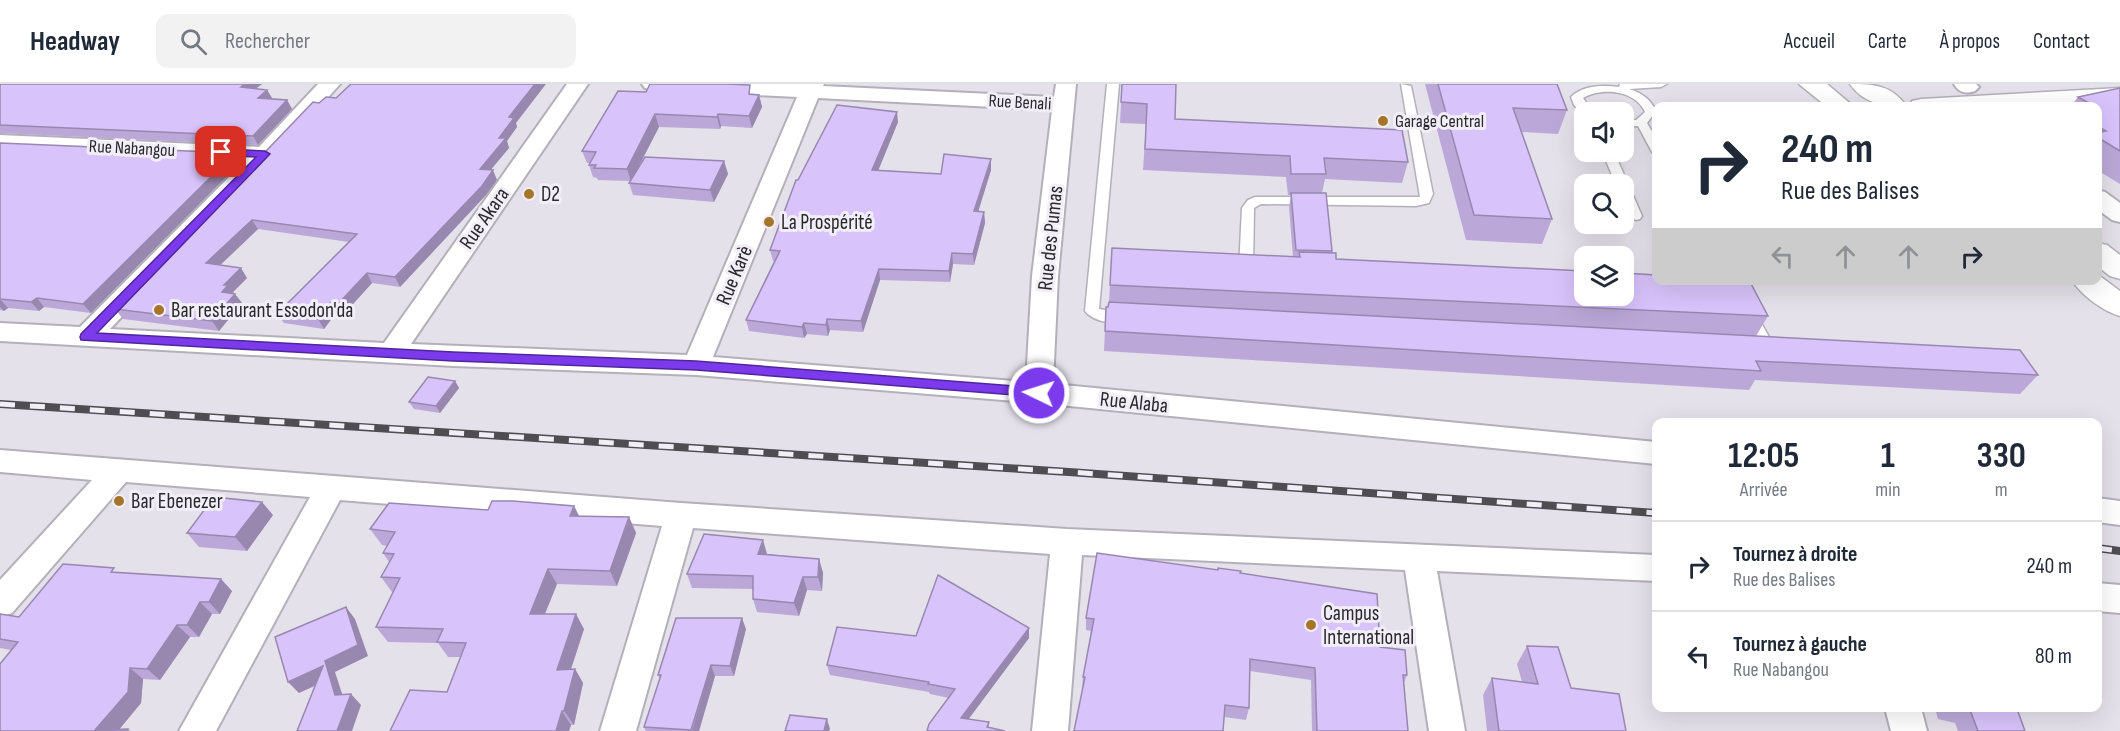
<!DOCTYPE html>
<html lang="fr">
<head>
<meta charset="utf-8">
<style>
  :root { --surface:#fff; --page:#f2f2f3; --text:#1f2937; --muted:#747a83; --line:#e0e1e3 }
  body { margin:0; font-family:"Sofia Sans Condensed",sans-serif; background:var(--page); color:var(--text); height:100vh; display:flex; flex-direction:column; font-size:22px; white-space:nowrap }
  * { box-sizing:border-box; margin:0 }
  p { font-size:20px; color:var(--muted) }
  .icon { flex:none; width:33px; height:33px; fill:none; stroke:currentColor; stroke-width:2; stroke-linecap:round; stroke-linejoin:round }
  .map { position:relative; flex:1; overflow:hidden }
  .panel { position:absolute; left:1652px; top:334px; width:450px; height:294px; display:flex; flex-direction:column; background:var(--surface); border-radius:12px; box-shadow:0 6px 24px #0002 }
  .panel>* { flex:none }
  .banner { position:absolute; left:1652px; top:18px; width:450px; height:183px; border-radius:12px; box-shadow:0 6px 24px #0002; background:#fff; color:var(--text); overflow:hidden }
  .tools { position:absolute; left:1574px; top:18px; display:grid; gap:12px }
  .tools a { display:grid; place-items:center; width:60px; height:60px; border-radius:12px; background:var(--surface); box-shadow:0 6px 24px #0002; font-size:30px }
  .pin { position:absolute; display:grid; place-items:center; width:51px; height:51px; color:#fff; margin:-26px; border-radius:12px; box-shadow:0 3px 9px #0006 }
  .me { position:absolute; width:66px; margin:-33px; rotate:274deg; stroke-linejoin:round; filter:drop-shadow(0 0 4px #0008) }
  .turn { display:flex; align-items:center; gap:21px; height:126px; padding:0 30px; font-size:27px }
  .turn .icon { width:78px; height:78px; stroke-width:2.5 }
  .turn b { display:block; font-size:42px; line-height:51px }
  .lanes { display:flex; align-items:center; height:57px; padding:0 30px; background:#0003; justify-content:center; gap:30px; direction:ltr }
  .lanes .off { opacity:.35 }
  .eta { display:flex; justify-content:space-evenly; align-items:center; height:102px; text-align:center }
  .eta b { font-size:36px; font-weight:700; line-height:42px }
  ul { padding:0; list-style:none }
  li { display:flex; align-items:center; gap:18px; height:90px; padding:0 30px; border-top:2px solid var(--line) }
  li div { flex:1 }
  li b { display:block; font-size:22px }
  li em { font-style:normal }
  header { display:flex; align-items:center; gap:36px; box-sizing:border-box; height:84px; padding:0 30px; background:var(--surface); border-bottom:2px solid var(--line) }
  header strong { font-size:28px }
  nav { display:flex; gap:33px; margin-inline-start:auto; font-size:21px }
  .search { width:420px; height:54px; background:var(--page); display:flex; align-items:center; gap:15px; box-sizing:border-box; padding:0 21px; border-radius:12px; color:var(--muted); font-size:22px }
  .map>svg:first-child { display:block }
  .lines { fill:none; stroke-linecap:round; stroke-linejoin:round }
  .lane-casing { stroke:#b3b0b9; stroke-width:3 }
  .street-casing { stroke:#b3b0b9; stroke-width:4 }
  .secondary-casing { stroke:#b3b0b9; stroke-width:3 }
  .highway-casing { stroke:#b3b0b9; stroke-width:3 }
  .lane { fill:#fff; fill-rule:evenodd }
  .street { fill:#fff; fill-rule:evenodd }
  .secondary { fill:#fff; fill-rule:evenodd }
  .highway { fill:#fff; fill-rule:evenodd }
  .rail-casing { stroke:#4f4d52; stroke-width:8 }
  .rail { stroke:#f2eef8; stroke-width:5; stroke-dasharray:15; stroke-linecap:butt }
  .wall { fill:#bba8d8 }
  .shaded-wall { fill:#9888b0 }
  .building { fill:#d9c3fb; stroke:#9888b0; stroke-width:1.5 }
  .route { fill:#7c3aed; stroke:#51269a; stroke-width:1.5 }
  .poi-dot { fill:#a6752a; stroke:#f2eef8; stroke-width:2 }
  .labels { text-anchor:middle; stroke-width:6; stroke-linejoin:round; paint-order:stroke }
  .far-street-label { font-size:18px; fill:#2a282c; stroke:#f2eef8 }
  .far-poi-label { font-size:18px; fill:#2a282c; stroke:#f2eef8; text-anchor:start }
  .poi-label { font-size:21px; fill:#2a282c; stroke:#f2eef8; text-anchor:start }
  .street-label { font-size:21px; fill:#2a282c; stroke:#f2eef8 }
</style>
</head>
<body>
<header>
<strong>Headway</strong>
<div class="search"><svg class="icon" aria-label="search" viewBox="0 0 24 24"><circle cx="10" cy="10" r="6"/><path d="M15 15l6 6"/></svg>Rechercher</div>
<nav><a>Accueil</a><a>Carte</a><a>À propos</a><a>Contact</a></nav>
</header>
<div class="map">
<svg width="2120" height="647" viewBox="0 0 2120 647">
  <rect width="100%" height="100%" fill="#e4e1ea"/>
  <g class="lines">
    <defs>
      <g id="lane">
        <path d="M1107,0H1119L1099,225L1130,230L1132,233C1122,244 1093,238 1085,227Z"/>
        <polygon points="1401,0 1411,2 1433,110 1429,119 1416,122 1261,120 1254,124 1253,185 1251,188 1241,188 1239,185 1242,124 1248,116 1255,113 1420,113"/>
        <path d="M1620,0H1667L1661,3L1629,5C1642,9 1650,15 1656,27L1647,39L1656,54V69L1652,68L1638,42L1623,43V37L1636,36L1645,28C1635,6 1602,3 1583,14L1593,28H1584V31L1574,21L1571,13C1583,1 1603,1 1619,3Z"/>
        <path d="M1602,68H1614L1642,132L1640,135L1636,136C1623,132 1623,112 1623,100H1616Z"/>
        <polygon points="1724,196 1737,196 1773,260 1769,268 1753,268 1751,264 1753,260 1758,259"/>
      </g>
      <g id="street">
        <path d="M318,0H340L273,75L110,245L384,259L567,0H588L411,260L687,271L797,13L652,6L645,4L642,0H824L823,2L1054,13L1056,0H1076L1058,192L1053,300L1656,358V380L1039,319L696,291L453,282L0,257V239L80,243L246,76L0,65V51L259,63ZM818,14L1052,26L1032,192L1026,298L713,273Z"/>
        <path d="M1954,0H1976L1979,3L1975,7C1966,10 1959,9 1954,0Z"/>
        <polygon points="2097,106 2105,108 2120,119 2120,138 2112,136 2097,125"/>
        <polygon points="0,366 681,419 1067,445 1656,471 1656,497 1437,487 1465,647 1429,647 1405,486 1082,471 1068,647 1032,647 1050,470 693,444 636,647 600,647 662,442 340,416 216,647 179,647 310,413 126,398 12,529 0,533 0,496 92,396 0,388"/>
        <polygon points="2097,414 2120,417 2120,441 2097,438"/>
        <polygon points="2097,499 2120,501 2120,529 2097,527"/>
        <polygon points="1885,624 1921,624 1927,647 1891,647"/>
      </g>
      <polygon id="secondary" points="2120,4 2120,18 2046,22 1909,22 1912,17 1921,15"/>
      <g id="highway">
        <polygon points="1799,0 1827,0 1853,22 1826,22"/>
        <path d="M1850,0C1873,0 1892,1 1906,22C1885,24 1863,19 1850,0Z"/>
        <polygon points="2097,159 2107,161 2120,171 2120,195 2110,192 2097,182"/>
        <path d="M2097,190L2120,207V232C2103,227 2081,211 2072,196H2097Z"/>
      </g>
    </defs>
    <use href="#lane" class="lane-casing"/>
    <use href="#street" class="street-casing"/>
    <use href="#secondary" class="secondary-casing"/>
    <use href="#highway" class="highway-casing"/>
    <use href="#lane" class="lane"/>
    <use href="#street" class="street"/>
    <use href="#secondary" class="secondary"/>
    <use href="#highway" class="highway"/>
    <defs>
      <g id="rail">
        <polyline points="0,320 1069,388 1656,429"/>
        <polyline points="2097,464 2120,467"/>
      </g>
    </defs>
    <use href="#rail" class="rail-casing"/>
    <use href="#rail" class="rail"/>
  </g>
  <g class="wall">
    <polygon points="0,0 262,0 255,5 267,6 272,14 271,15 287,16 292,25 258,61 0,49"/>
    <polygon points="1122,0 1175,35 1408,78 1402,99 1325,95 1322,109 1332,167 1332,169 1336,175 1768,232 1756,252 2038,291 2020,310 1755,296 1749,306 1104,267 1106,223 1108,223 1109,218 1112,164 1293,173 1289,123 1291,111 1288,111 1286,93 1143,86 1146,40 1120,39"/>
    <polygon points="1425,0 1557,0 1567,26 1558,50 1522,48 1552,135 1542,160 1466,156"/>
    <polygon points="2120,4 2120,100 2097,86 2097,22 2071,22 2078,13"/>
    <polygon points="646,8 759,11 762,23 752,44 721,42 720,45 659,43 637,86 724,77 728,90 714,118 633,111 629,99 630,97 598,96 597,94 593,93 589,81 590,79 587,79 582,67"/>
    <polygon points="313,18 516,39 517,43 507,57 509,64 490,86 497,96 486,111 400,203 372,199 344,230 336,229 324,245 284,239 277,230 349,158 258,145 220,181 247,194 233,208 242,219 219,247 123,235 115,225"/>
    <polygon points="898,38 878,86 941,90 991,75 991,86 978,127 984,128 985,139 974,181 953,180 950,198 880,196 863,248 830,246 828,252 807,250 804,254 749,247 746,236 774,177 773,177 770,166 798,96"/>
    <polygon points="0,59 241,78 91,229 44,223 39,227 8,224 4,227 0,226"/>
    <polygon points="455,297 459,304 440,329 414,325 409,318"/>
    <polygon points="574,422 579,432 629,433 636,449 617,502 557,500 545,530 584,545 571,585 575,585 583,599 574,641 571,641 569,647 390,647 447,608 461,573 448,573 438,559 388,558 376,543 393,508 392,508 381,493 389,478 383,469 387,462 382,461 370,445"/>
    <polygon points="273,431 247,467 199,463 187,449"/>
    <polygon points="767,470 819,475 823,489 822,507 807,506 799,532 757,528 753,515 753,505 692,504 687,490"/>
    <polygon points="119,489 232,507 220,530 212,530 199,553 190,553 160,596 143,595 141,619 119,645 128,645 131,647 0,647 11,566 0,564 0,530 19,533"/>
    <polygon points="1240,489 1380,563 1407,591 1404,599 1408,647 1312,647 1311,596 1250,587 1249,624 1246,636 1224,633 1082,604 1083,593 1091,547 1086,546 1086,534"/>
    <polygon points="1029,544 1029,554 968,635 989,638 989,644 927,647 949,614 930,610 929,608 830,591 827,581 916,552"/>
    <polygon points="746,545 734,592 715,592 699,647 646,647 644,643 660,595 658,591"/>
    <polygon points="1527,562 1571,604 1626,647 1487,647 1483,611 1492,594 1522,598 1517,580"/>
    <polygon points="1935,624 2012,624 2025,647 1958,647 1955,639 1938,635"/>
  </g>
  <g class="shaded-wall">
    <polygon points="245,0 262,0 246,12 241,3"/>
    <polygon points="535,0 546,0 516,39 517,43 507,57 509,64 484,94 480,85 509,33"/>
    <polygon points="267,6 272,14 263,22 258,14"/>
    <polygon points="759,11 762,23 752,44 749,32"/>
    <polygon points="287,16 292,25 258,61 253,52"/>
    <polygon points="897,28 898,38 874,97 872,86"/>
    <polygon points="655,30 659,43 631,97 627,85"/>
    <polygon points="718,30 721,42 720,45 717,33"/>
    <polygon points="235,69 241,78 91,229 83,220"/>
    <polygon points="991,75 991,86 975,138 974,127"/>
    <polygon points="724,77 728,90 714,118 710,106"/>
    <polygon points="493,86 497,96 486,111 400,203 395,193"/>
    <polygon points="984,128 985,139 974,181 973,170"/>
    <polygon points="252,136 258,145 212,189 206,179"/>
    <polygon points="952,169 953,180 950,198 949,187"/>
    <polygon points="241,184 247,194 233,208 235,210 242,219 219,247 212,237 224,201"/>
    <polygon points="879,185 880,196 863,248 861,237"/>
    <polygon points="367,189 372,199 344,230 338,220"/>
    <polygon points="37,214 44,223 39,227 31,218"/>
    <polygon points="0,215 8,224 4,227 0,223"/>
    <polygon points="330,219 336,229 324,245 318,235"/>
    <polygon points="827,235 830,246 828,252 826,241"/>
    <polygon points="804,239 807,250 804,254 802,243"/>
    <polygon points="455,297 459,304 440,329 436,322"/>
    <polygon points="262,418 273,431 247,467 235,453"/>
    <polygon points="574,422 582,438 570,432"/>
    <polygon points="629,433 636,449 617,502 610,487"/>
    <polygon points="763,456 767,470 762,483 758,470"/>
    <polygon points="819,475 823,489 822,507 818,493"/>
    <polygon points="548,485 557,500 539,544 530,530"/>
    <polygon points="803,493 807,506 799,532 794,519"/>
    <polygon points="221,495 232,507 220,530 209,518"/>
    <polygon points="200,518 212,530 199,553 187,541"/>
    <polygon points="346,523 355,535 368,572 335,588 346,622 335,611 330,595 299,609 288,598 325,577"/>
    <polygon points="576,530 584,545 566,600 557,586"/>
    <polygon points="742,534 746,545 734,592 730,582"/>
    <polygon points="177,541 190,553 160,596 147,585"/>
    <polygon points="1029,544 1029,554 962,644 961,634"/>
    <polygon points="711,581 715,592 699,647 692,647"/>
    <polygon points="130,584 143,595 141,619 118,647 95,646"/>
    <polygon points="575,585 583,599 574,641 564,627"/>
    <polygon points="351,610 361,621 352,647 337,647"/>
    <polygon points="562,627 571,641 569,647 556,647"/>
    <polygon points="827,635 830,645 829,647 824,647"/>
  </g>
  <g class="building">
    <polygon points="0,0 245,0 241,3 267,6 258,14 287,16 253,52 0,41"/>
    <polygon points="351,0 535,0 509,33 514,34 499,54 506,54 480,85 493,86 482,102 395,193 367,189 338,220 330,219 318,235 277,230 357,150 252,136 206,179 241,184 224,201 228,201 222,208 235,210 212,237 115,225 313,18 319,19 326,13 336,14"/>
    <polygon points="650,0 726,0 750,1 749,10 759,11 749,32 718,30 717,33 655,30 627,85 594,84 596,81 589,81 596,68 582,67 618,7 646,8"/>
    <polygon points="1122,0 1176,0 1175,35 1402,46 1408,78 1324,74 1326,90 1291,90 1290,72 1145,65 1147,20 1121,18"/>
    <polygon points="1438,0 1557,0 1567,26 1513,24 1552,135 1474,131"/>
    <polygon points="2120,4 2120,67 2097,53 2097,49 2106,47 2097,42 2097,22 2092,22 2094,22 2078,13"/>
    <polygon points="837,21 897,28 872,86 941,90 944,70 991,75 974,127 984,128 973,170 952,169 949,187 879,185 861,237 827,235 826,241 804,239 802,243 746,236 780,167 770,166 796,96 798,96"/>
    <polygon points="0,59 235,69 83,220 37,214 31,218 0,215"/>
    <polygon points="645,73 724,77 710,106 629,99"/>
    <polygon points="1291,109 1326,109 1332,167 1296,166"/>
    <polygon points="1112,164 1300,173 1299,168 1336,169 1336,175 1584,187 1584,212 1623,212 1623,189 1656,191 1656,196 1749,196 1768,232 1110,201"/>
    <polygon points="1109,218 2020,266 2038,291 1756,277 1761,287 1105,247 1106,223 1108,223"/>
    <polygon points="428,293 455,297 436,322 409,318"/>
    <polygon points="214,413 262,418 235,453 187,449"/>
    <polygon points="492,417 513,417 574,422 570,432 629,433 610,487 548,485 530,530 576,530 557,586 575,585 564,627 562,627 556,647 390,647 410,606 447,608 466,559 437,558 443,545 376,543 400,494 381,493 394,470 383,469 395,448 370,445 389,419 488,426"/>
    <polygon points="704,450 763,456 758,470 819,475 818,493 803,493 794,519 753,515 753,492 687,490"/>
    <polygon points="1097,469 1218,486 1218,484 1241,487 1240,489 1377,510 1380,563 1405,566 1407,591 1403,591 1408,647 1317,647 1315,584 1250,575 1249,624 1225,621 1223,647 1074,647 1085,593 1083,593 1094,535 1086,534"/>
    <polygon points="63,480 114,484 111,488 221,495 209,518 200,518 187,541 177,541 147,585 130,584 128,608 95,646 128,645 127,647 0,647 0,580 18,558 0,555 0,530 19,533"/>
    <polygon points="938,491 1029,544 961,634 989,638 987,643 1005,647 927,647 929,640 955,605 928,600 929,598 827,581 837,543 916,552"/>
    <polygon points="346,523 358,561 325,577 335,611 351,610 337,647 297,647 323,582 288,598 275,553"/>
    <polygon points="676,534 742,534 730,582 711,581 691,646 644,643 661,591 658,591"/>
    <polygon points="1527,562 1558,563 1571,604 1619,610 1626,647 1499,647 1492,594 1538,600"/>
    <polygon points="1960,624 2012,624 2017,625 2025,647 1978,647 1970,626"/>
    <polygon points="790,631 827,635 824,647 785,647"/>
  </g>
  <polygon class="route" points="221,65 265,67 270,70 97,249 453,268 696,277 1039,304 1045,309 1039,313 696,286 453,277 81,256 80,253 81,250 256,73 217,71 217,66"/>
  <g class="poi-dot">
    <circle cx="1383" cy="37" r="6"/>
    <circle cx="529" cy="110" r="6"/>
    <circle cx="769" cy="138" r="6"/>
    <circle cx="159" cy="226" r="6"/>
    <circle cx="119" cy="417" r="6"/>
    <circle cx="1311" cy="541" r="6"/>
  </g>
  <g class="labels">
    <g class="far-street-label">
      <text transform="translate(1020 18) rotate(3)" y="6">Rue Benali</text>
      <text transform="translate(132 64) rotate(3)" y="6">Rue Nabangou</text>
    </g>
    <g class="far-poi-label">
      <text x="1395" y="43">Garage Central</text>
    </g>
    <g class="poi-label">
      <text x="541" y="117">D2</text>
      <text x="781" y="145">La Prospérité</text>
      <text x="171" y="233">Bar restaurant Essodon'da</text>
      <text x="131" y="424">Bar Ebenezer</text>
      <text x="1323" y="536">Campus<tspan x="1323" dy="24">International</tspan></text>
    </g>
    <g class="street-label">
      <text transform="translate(484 134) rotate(-55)" y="7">Rue Akara</text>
      <text transform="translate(1050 154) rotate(-84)" y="7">Rue des Pumas</text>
      <text transform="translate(734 191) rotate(-67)" y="7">Rue Karè</text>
      <text transform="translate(1134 318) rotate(6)" y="7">Rue Alaba</text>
    </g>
  </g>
</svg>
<div class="tools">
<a><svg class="icon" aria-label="sound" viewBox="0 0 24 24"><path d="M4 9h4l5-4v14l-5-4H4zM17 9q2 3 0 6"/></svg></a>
<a><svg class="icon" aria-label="search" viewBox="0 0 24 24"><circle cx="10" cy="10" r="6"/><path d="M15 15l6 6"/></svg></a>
<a><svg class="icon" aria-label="layers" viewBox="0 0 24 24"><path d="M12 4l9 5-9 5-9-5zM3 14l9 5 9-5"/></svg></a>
</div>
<div class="pin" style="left:221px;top:68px;background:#d93025"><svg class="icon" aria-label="arrive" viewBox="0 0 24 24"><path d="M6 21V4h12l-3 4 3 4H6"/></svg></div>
<svg class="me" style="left:1039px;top:309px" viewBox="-20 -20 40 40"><circle r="17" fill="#7c3aed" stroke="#fff" stroke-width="3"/><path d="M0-11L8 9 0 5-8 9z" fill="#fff"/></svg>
<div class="banner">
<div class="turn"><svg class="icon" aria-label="right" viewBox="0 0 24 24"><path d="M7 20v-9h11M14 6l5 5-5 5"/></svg><div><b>240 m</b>Rue des Balises</div></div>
<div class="lanes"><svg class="icon off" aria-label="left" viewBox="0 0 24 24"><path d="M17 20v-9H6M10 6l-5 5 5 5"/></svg><svg class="icon off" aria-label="ahead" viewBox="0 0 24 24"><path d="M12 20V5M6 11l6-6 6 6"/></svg><svg class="icon off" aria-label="ahead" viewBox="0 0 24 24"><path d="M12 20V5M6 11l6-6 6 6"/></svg><svg class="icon" aria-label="right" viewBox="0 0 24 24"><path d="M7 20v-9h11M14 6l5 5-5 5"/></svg></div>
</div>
<section class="panel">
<div class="eta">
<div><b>12:05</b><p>Arrivée</p></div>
<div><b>1</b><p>min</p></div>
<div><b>330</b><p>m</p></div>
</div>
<ul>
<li><svg class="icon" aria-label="right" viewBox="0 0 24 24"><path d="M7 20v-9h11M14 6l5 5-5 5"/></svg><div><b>Tournez à droite</b><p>Rue des Balises</p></div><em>240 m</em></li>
<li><svg class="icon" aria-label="left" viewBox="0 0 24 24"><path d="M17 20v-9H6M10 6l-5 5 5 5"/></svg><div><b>Tournez à gauche</b><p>Rue Nabangou</p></div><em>80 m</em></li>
</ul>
</section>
</div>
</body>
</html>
